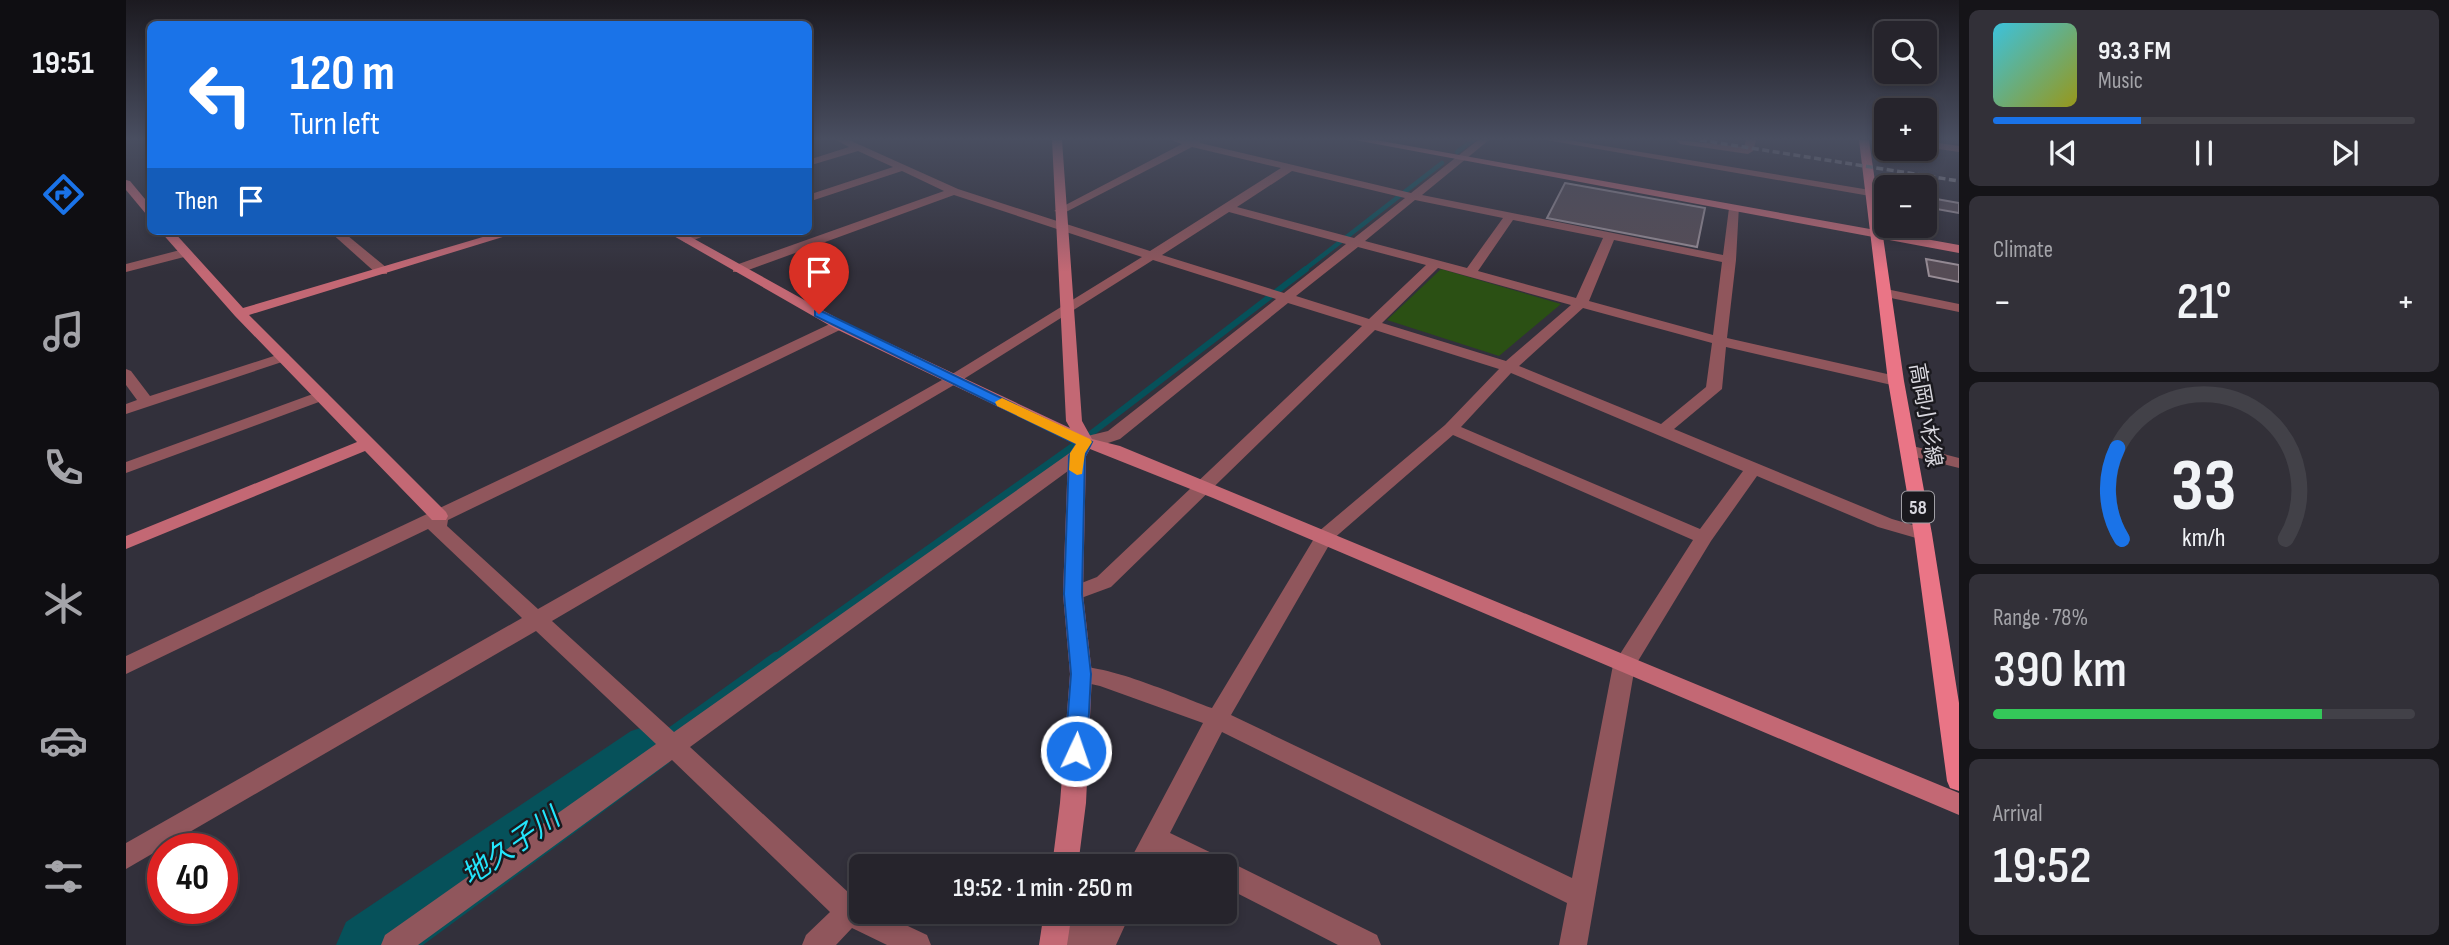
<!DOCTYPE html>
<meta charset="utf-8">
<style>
:root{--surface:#26242c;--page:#323038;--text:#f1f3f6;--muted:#a4a4a9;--line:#424148;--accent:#1a73e8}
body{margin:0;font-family:"Sofia Sans Condensed","Noto Sans JP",sans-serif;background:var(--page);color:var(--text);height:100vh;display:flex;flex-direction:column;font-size:26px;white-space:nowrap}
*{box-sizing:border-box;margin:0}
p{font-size:23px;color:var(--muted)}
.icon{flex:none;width:38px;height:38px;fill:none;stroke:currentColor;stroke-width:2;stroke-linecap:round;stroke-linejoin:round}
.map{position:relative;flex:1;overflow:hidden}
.drawer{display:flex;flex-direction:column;gap:10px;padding:10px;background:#151418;width:490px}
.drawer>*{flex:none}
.top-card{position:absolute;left:21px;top:21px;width:665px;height:214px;border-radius:10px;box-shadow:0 4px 10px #0003,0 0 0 2px var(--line);background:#1a73e8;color:#fff;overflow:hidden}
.fabs{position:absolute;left:1748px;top:21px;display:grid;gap:14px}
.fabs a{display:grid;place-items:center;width:63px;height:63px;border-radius:10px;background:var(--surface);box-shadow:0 4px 10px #0003,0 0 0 2px var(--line);font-size:35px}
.speed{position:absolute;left:21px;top:833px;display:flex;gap:14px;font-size:35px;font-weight:700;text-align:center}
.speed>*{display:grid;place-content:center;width:91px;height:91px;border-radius:50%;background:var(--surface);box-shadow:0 4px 10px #0003,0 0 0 2px var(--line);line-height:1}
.speed .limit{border:10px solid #d22;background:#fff;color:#111}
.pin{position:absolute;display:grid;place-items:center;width:60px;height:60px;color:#fff;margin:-72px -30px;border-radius:50% 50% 50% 0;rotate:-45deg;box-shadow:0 0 7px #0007}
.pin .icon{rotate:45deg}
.me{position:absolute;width:77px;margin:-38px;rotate:3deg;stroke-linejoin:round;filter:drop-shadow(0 0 5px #0008)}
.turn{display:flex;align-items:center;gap:24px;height:147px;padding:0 28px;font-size:32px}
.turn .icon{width:91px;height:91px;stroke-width:2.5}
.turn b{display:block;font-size:49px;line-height:60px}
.then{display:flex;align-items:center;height:66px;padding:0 28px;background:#0003;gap:14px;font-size:26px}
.big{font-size:52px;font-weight:600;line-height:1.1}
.drawer .widget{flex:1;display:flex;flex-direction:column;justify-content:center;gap:10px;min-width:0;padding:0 24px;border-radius:10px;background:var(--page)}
.drawer .dial{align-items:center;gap:0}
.dial svg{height:182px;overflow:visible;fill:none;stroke:var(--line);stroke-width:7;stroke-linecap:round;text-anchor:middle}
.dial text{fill:var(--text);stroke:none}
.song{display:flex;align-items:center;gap:21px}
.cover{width:84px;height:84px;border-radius:10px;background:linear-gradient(135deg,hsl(190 70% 55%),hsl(60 70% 35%))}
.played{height:7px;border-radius:4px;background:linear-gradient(90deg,var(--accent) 35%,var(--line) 35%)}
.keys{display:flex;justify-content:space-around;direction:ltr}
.heat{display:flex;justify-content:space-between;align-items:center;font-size:38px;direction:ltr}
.charge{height:10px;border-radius:5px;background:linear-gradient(90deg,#34c759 78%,var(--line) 0)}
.trip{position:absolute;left:723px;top:854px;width:388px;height:70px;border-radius:10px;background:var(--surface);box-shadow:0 4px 10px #0003,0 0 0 2px var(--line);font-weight:600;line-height:70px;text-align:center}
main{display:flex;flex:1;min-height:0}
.tabs{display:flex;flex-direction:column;width:126px;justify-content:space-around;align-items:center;background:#0f0e12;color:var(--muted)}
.tabs .icon{width:49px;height:49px}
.tabs .current{color:var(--accent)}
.tabs b{font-size:32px;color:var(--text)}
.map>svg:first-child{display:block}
.green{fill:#2b5014}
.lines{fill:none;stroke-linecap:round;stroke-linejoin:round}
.stream-far3{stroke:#06515a;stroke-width:4.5}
.stream-far2{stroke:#06515a;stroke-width:6}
.stream-far1{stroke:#06515a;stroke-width:8}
.stream{stroke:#06515a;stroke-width:10}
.river{fill:#06515a;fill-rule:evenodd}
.building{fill:#564c55;stroke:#988d96;stroke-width:2}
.street{fill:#90565c;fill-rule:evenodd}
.secondary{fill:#c36874;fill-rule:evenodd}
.primary{fill:#ea7586;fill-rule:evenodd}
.rail{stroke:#86858e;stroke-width:3.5;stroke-dasharray:7 3.5;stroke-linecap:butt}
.route{fill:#1a73e8;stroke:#114b97;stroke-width:2}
.slow{fill:#f59e0b}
.labels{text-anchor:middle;stroke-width:5;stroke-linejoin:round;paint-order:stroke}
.shield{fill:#1a191e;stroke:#a09fa5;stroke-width:2}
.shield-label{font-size:19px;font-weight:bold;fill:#d9d8df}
.street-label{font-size:21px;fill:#d9d8df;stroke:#1a191e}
.near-water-label{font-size:28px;font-style:italic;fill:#23e5fb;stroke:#1a191e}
</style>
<main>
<nav class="tabs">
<b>19:51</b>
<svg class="icon current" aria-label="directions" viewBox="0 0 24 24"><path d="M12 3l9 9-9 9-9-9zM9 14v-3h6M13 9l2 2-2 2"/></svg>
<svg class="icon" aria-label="music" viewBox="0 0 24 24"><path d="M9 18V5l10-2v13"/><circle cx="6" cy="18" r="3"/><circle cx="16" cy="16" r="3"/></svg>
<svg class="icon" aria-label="phone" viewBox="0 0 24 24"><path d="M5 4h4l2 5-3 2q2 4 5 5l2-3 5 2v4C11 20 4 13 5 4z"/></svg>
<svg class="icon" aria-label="climate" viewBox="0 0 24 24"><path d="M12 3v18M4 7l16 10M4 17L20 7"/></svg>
<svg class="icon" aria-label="car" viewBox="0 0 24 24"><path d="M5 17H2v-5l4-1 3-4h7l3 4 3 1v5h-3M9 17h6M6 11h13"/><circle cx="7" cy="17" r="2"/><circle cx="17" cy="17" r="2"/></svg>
<svg class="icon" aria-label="filters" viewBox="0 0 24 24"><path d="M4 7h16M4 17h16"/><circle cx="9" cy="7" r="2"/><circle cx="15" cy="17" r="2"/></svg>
</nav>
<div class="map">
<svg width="1833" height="945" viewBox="0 0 1833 945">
<rect width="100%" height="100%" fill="#32303b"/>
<path class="green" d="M1315,269l120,35 -62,52 -112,-36z"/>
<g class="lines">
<g class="stream-far3">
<path d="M1331,152l16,-12"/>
<path d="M1178,270l138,-107"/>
</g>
<path class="stream-far2" d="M958,439l222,-170"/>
<path class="stream-far1" d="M648,659l313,-222"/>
<path class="stream" d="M524,747l126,-90"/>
<path class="river" d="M524,725l19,6 8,16 -8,16 -246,182h-87l10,-23 285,-191z"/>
</g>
<g class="building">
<path d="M1439,183l140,25 -8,39 -150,-29z"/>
<path d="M1799,197l34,6v10l-34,-6z"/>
<path d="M1800,259l33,6v17l-30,-6z"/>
</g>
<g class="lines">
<g class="street">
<path d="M710,140h13l109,49 192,62 131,-83 -89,-21 -128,66 -10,-2 128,-67 -11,-4h29v3l211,50 67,-53h11l-67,55 301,60 6,-47 10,-2 -3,54 -9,78 169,38 8,5 -8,5 -170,-39 -4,42 -48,40 218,90 38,11 2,4 -2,4 -7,2 -45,-13 -121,-51 -46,65 -76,125 -48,279h-28l8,-42 -345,-171 -52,101 50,24 2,5 12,2 143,71 4,10h-43l-113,-58v-21h-40l-25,-12 -6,12h-27l76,-143 -103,-37 -27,-6 -3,-6 3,-6c25,-8 111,30 139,40l106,-176 127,-107 54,-56 -124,-39 -264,257 -38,14 -7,-2 -3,-5 3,-5 31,-12 265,-251 -74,-23 -168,136 -18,6 -23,1 -2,-4 2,-4 29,-7 168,-132 -123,-39 -194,122 -407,239 122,111 397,-280h12l3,4 -3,4 -393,287 171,157v8h17l49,23 4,10h-44l-35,-17 -16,17h-34l4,-10 24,-23 -158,-152 -254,185h-37l4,-10 271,-191 -120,-113 -410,238v-26l396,-225 -94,-89 -302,145v-18l708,-334h10v6l-396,192 -1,6 91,83 411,-233 193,-119 -188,-62 -211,77h-10v-6l211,-75 -42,-20 -94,31v-7l85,-28 -35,-16 -50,15v-6l41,-13zM1166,171l113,27 -51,40 -117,-31zM1289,200l88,18 -36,50 -102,-27zM1103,212l117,32 -62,49 -122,-38zM1387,220l90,18 -27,60 -98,-27zM1488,240l108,22 -9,73 -124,-34zM1232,247l68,18 -57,54 -73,-23zM1312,268l133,37 -65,56 -124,-38zM1457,308l129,35 -6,44 -45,37 -142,-58zM1385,373l232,98 -43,58 -239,-102zM1327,435l240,105 -80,125 -41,213 -341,-163 101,-175z"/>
<path d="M1420,140h22l302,50 6,3 -6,3z"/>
<path d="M1550,140l68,7 2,-7h10l-3,11 -5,3 -68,-10z"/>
<path d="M1799,141l34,5v6l-34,-5z"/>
<path d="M203,231h13l45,37v6h-10z"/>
<path d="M573,231h18l-31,12 -6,-4z"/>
<path d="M58,249l6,4 -2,3 -62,16v-8z"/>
<path d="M1760,289l73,15v8l-78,-16 -2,-3z"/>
<path d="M157,353l5,1 2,3 -2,3 -162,54v-10l11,-4 -11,-15v-16l5,2 19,25z"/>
<path d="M195,391l6,2 2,3 -2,3 -201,74v-11z"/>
<path d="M1783,445l50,13v10l-56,-14 -2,-4z"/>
<path d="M977,912h28l-15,33h-71l-4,-9 4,-10 10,-4 42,1z"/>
</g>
<g class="secondary">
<path d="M926,140h10l20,281 10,18 28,7 839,347v22l-746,-317 -123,-49 -4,7 -3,138 9,80 -6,129 -8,63h-26l8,-63 10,-129 -7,-80 5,-138 8,-12 -242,-116 -169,-97h15l164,91 226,106 -4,-7z"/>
<path d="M1229,140h21l583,105v8z"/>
<path d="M0,180l4,1 20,24v10l-4,-1 -20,-24z"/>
<path d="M34,231h13l70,77 260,-77h19l-273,84 197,197 2,4 -2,4h-14l-67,-69 -239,98v-13l231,-94 -122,-126z"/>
<path d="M918,912h28l-5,33h-28z"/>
</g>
<path class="primary" d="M1733,140h10l35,241 28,153 27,169v88l-9,-3 -3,-7 -33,-247 -26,-153z"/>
<path class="rail" d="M1574,140l259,41"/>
</g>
<linearGradient id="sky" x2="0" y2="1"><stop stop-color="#1c1a20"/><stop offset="0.51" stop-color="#494e60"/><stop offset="1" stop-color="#494e60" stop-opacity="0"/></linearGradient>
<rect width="1833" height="272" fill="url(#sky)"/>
<path class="route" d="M693,310l273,132 -7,14 -3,138 9,80 -4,77 -3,7 -8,2 -7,-2 -4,-7 6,-77 -7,-80 5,-138 7,-12 -261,-128v-5z"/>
<path class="slow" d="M876,398l88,41 2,3 -7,11 -3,21 -5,1 -8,-5 1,-17 6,-9 -79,-38 -2,-4z"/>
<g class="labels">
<rect class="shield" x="1776" y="491.5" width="32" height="31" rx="5"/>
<g class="shield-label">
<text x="1792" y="514">58</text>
</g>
<g class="street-label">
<text transform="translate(1800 415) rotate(80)" y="7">高岡小杉線</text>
</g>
<g class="near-water-label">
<text transform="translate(384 846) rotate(-35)" y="10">地久子川</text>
</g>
</g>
</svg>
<div class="fabs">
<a><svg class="icon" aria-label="search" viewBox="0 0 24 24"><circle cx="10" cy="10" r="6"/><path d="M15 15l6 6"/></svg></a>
<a>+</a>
<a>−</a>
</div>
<div class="speed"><div class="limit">40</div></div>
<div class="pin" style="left:693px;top:314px;background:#d93025"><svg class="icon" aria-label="arrive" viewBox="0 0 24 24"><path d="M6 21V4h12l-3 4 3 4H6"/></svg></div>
<svg class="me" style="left:950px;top:751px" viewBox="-20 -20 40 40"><circle r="17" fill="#1a73e8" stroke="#fff" stroke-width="3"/><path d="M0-11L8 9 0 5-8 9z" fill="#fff"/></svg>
<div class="trip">19:52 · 1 min · 250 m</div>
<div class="top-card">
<div class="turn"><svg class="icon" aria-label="left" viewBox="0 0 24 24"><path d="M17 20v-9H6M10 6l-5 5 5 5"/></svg><div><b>120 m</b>Turn left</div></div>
<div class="then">Then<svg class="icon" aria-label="arrive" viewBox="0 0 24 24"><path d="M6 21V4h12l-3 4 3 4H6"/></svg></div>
</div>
</div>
<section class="drawer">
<div class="widget">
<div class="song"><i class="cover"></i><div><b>93.3 FM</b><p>Music</p></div></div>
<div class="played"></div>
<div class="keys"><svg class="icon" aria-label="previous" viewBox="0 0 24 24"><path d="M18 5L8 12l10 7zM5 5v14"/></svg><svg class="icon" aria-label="pause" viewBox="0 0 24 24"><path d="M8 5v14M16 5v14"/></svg><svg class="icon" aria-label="next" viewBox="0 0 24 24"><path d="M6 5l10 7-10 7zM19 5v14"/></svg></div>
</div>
<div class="widget"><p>Climate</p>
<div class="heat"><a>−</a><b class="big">21°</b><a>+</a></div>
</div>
<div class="widget dial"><svg viewBox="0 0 100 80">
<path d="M14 69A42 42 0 1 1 86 69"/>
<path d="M14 69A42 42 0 0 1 12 29" stroke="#1a73e8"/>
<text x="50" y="56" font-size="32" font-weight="700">33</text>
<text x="50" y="72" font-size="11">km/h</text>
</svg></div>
<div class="widget"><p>Range · 78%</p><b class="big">390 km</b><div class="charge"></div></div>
<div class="widget"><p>Arrival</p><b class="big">19:52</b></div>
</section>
</main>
